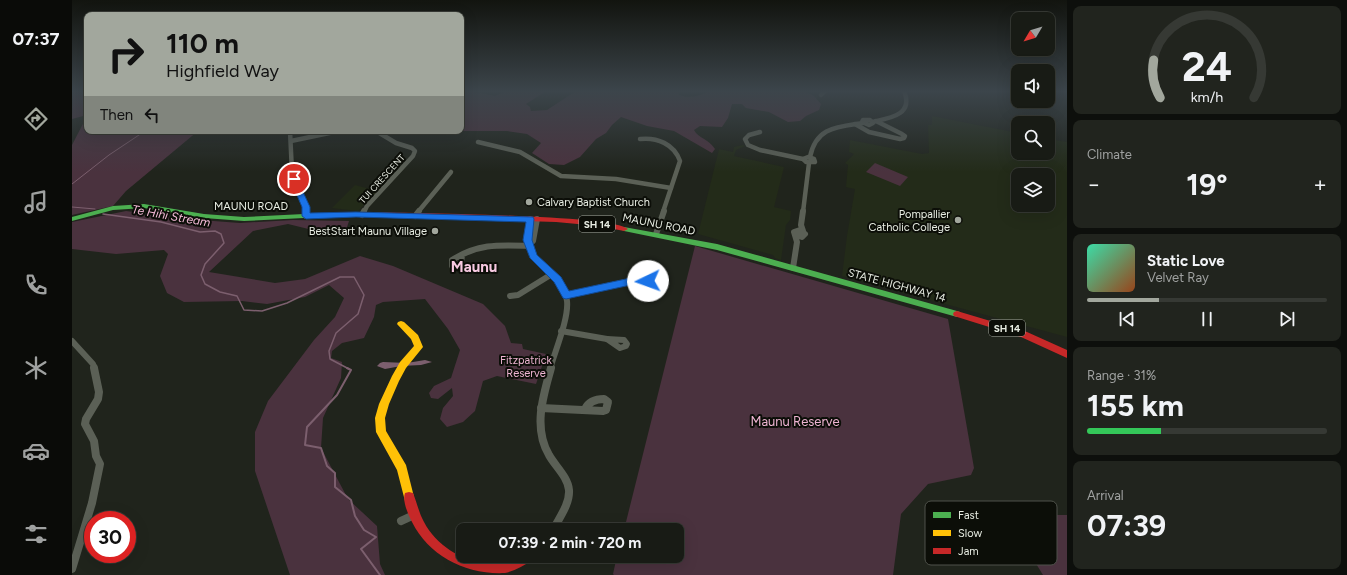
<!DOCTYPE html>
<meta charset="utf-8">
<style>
:root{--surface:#181b15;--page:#21241e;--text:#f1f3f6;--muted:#9fa1a0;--line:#363934;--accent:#a2a79d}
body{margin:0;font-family:Figtree,sans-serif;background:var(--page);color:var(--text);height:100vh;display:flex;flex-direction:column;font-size:15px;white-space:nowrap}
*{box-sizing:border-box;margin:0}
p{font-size:13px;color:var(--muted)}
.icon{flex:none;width:22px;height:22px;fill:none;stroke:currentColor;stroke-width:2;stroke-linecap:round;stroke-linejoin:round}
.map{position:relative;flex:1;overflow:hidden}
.details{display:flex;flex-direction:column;gap:6px;padding:6px;background:#0d0f0c;width:280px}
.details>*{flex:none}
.guide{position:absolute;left:12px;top:12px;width:380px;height:122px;border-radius:8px;box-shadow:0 4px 16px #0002,0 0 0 1px var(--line);background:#a2a79d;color:#111;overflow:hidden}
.needle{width:26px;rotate:232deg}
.controls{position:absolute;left:939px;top:12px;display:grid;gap:8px}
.controls a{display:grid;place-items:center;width:44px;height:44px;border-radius:8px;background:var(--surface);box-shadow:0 4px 16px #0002,0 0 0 1px var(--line);font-size:20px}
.speed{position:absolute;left:12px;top:511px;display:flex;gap:8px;font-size:20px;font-weight:700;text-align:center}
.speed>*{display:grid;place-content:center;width:52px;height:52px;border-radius:50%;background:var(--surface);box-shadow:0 4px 16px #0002,0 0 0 1px var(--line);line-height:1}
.speed .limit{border:6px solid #d22;background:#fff;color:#111}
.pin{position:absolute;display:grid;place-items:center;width:34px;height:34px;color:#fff;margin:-17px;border:2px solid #fff;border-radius:50%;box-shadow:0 1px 4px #0007}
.me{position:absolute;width:44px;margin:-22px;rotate:267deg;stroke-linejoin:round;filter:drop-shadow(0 0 3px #0008)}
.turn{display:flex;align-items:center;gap:14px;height:84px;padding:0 16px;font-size:18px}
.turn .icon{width:52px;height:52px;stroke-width:2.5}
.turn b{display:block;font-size:28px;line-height:34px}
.then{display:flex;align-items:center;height:38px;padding:0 16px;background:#0003;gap:8px;font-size:15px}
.big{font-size:30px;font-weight:700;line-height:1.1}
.details .widget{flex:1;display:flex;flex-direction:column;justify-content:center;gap:6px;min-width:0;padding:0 14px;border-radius:8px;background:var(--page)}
.details .dial{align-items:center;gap:0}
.dial svg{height:104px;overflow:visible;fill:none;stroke:var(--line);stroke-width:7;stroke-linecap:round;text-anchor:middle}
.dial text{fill:var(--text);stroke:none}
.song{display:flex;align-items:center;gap:12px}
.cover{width:48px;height:48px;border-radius:6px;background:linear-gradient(135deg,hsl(160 70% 55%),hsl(20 70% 35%))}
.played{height:4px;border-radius:2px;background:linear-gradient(90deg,var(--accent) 30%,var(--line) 30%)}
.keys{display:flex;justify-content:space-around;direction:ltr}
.heat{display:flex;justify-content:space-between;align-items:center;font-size:22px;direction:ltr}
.charge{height:6px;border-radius:3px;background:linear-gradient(90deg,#34c759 31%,var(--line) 0)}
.trip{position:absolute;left:384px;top:523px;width:228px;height:40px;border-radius:8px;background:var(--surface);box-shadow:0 4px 16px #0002,0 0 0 1px var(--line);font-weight:700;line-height:40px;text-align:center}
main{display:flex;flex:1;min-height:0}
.menu{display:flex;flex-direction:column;width:72px;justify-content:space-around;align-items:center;background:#0a0b08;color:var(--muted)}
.menu .icon{width:28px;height:28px}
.menu .selected{color:var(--accent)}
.menu b{font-size:18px;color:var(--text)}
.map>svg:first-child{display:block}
.built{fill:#232b19;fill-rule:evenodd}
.green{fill:#4a323e}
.water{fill:#7c5f6e}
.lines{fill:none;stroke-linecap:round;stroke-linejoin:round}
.stream-far2{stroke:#7c5f6e;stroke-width:1}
.stream-far1{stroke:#7c5f6e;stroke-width:1.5}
.stream{stroke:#7c5f6e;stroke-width:2}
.street-far2{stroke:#5b6056;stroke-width:4.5}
.street-far1{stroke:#5b6056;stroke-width:6}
.street{stroke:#5b6056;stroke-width:8}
.fast{fill:#4caf50;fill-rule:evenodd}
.slow{fill:#ffc107;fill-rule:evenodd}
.jam{fill:#c62828;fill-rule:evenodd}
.route{fill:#1a73e8;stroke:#114b97}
.poi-dot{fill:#a2a79d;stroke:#0c0e08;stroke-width:1.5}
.labels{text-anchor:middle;stroke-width:4;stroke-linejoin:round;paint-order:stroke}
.far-street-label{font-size:9px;fill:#e8ede3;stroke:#0c0e08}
.shield{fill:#0c0e08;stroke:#a6aaa1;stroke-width:1}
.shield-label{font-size:10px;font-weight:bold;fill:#e8ede3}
.poi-label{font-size:11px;fill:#e8ede3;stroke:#0c0e08;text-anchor:end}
.street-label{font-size:11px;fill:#e8ede3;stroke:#0c0e08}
.park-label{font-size:11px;fill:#eeb4d2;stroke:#0c0e08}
.water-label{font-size:12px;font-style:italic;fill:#f7bcda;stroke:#0c0e08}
.near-park-label{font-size:13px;fill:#eeb4d2;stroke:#0c0e08}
.district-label{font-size:15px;font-weight:bold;fill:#f7c9e1;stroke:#0c0e08}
.key{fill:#0c0e08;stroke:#4e514a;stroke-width:1}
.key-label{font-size:11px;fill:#e8ede3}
</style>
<main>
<nav class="menu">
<b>07:37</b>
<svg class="icon selected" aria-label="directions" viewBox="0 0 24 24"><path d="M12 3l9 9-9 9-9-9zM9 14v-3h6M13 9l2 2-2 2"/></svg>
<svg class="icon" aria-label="music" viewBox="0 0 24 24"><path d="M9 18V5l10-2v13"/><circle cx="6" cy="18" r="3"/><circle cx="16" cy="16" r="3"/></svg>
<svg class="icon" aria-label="phone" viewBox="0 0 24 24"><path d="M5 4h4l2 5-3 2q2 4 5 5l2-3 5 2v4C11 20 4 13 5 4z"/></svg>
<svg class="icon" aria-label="climate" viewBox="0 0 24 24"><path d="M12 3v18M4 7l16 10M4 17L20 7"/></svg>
<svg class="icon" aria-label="car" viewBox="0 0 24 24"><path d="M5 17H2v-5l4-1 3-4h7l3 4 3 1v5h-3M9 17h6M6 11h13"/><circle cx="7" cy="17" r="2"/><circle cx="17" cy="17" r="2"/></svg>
<svg class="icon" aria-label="filters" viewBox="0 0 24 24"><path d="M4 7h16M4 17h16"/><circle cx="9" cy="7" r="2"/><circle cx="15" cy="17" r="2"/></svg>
</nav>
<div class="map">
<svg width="995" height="575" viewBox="0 0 995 575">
<rect width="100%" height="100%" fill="#20241c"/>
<g class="built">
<path d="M860,116l86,17v20h30v-14l19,3v195l-225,-61 5,-40 8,-47 -9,-2 2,-22 -3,-2 9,-9 -5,-2 1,-12 72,14 7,-1 -1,-28h4zM946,175h30v30h-30z"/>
<path d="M671,145l2,1 -9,4 -2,6 50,11 -10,40 17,4 -1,9 -4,5 -5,35 -6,-2 -2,-3 -75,-21 21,-85 14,3 1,-5z"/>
<path d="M283,185l23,6 -20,20 -26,-3z"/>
</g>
<g class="green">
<path d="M1,91h14v24l-15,4z"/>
<path d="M389,91h10l24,5 11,-5h40l-20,13 4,3 1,4 16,-1 29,-19h102l1,4c11,4 20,1 31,-4h94l10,5 7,8 -2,6 -13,6 -6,5 -12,1 -19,-10 -23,-4 -4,-4h-10l-4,14 -6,9 -22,-1 -6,4c4,8 15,9 21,19l-3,4 -38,-22 -27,-5 -26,-9 -9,8 -6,8 -10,6 -16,18 -16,8 -15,-1 -17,-11 9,-10 -14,-9 -20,-3h-46z"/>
<path d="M15,116v15h111l-72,60 -13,15 -41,9v-70z"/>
<path d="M803,163l33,14 -8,9 -34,-14z"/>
<path d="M54,211l61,8 53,4 53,-3 56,1 -3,9 -9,6 -49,-12 -35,7 -44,41 66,11 30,-4 55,-23 33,10 90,38 22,22 6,17 11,1 1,5 23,5 -10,30 -39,-8 -14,5 -8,30 -12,11 -16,5 -7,-8 3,-11 10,-12 -1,-8 -14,11 -7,-1 -2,-5 5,-7 17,-8 9,-28 -12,-21 -23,-30 -42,3 -7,3 -2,12 -10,21 -22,5 -10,8 -1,7 11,4 -1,16 -18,40 -2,30 27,51 29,27 3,38 5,11h-95l-35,-104v-39l13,-31 46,-61 21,-23 9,-19 -15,-13 -24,12 -38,7 -25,-3 -58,1 -17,-9 -7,-17 8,-22 -4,-4 -48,4 -44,-5v-27z"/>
<path d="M623,246l253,73 26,149 -3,7 -43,9 -27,30 -8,61h-279l-1,-1 4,-18h60v-26h-53z"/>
<path d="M974,515h21v60h-24l-8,-13v-28z"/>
</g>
<path class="water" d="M353,360l7,2 -11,3 -20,1 -16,3 -8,-3 3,-3 3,-1 24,1z"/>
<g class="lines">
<g class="stream-far2">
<path d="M0,184l37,-29 36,-24"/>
<path d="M0,207l23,2"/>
</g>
<path class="stream-far1" d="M31,214l58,8 39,10 15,-1 6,3 3,9 -19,21 -4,11 4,9 15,8 17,4 7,14 18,1 25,-8 53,-26h14l10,18 -6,19 -22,19 -7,18 1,8 19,10"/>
<path class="stream" d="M275,368l4,2 -14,25 -30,32 -2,18 16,3 6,18 8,7v14l16,13 4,16 9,14 12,7 -15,12 19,26"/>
<g class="street-far2">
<path d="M749,95l4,-4"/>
<path d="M791,120h7l3,3 -4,2 -7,-3z"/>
<path d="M800,122c18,-4 42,-7 32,-31"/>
<path d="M783,124l14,8 31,7 4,-1 1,-2 -3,-2 -26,-13"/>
<path d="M218,131l2,41 14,35v5"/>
<path d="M688,132l-11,3 -4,4 3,6 12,5 43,9"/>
<path d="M568,139c17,-2 34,5 40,22l-17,51"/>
<path d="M219,141l48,-10"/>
<path d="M406,142l42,10 41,24 55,3 55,9"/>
<path d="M736,157l6,2 1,3h-9l-3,-3z"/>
<path d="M738,157c6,-30 27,-30 53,-34"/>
<path d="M292,212l3,-6 46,-50 2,-5 -3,-3 -16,-5 -20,-12"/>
<path d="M346,212l33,-40"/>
<path d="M731,212l6,-49"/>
</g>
<g class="street-far1">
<path d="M234,211v5"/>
<path d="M731,211l-2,14 2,6"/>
<path d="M290,215l2,-4"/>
<path d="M343,216l4,-5"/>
<path d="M458,219c-1,6 -4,15 -3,21 6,28 37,34 40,61 2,17 -12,50 -17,68"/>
<path d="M584,234l8,-23"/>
<path d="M458,244l3,-3 4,-22"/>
<path d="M390,255l-1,9 -9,2v-6c27,-17 48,-15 78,-14"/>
<path d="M721,268l4,-26 -3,-10 6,-2 5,4 -3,3 -6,-2"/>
<path d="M573,272l8,2 -3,7 -10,-2z"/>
<path d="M494,295l74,-16"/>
<path d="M438,296l8,-1 34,-21"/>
<path d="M489,331l46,8"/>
<path d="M535,339l17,1 3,4 -1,2 -6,2z"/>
<path d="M0,341l21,23 2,5"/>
</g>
<g class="street">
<path d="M479,368c-8,28 -18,60 -2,87 6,11 19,22 20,35 1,14 -10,28 -16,40"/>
<path d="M469,408l62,3 3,-1 2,-8 -4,-3c-8,0 -15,2 -19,10"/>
<path d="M329,521l13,-6"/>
<path d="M0,569l20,-66 8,-39 -4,-8 -2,-15 -9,-17 1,-5 12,-20 1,-7 -5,-24"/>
</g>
<g class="fast">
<path d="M72,204l60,10 40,3 80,-4 3,2 -3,2 -80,4 -40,-3 -60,-10 -31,2 -41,11v-4l41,-11z"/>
<path d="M549,227h3l93,17 240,67 3,1 1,2 -1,2 -3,1 -240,-67 -93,-19 -4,-2z"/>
</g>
<path class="slow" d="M329,321l3,1 14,13 5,12 -17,21 -7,13 -10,23 -4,14 1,13 20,34 8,32 -1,4 -4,1 -4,-1 -8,-31 -21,-38 -1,-14 4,-14 13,-28 8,-14 14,-16 -3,-7 -14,-15 1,-2z"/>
<g class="jam">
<path d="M284,212c37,1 256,2 272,17l-4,2 -25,-5 -43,-4 -200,-6 -32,1 -3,-2 3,-2z"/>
<path d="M885,311l70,21 40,18v8l-46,-21 -67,-21 -1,-2 1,-2z"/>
<path d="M337,492l4,1c4,10 6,20 11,29 12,23 39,41 65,40 6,0 13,0 19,-2 3,-1 5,-3 8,-4 6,-1 13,0 19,0l-2,4c-9,5 -18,11 -28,13 -39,2 -76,-17 -93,-51 -4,-8 -10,-21 -7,-29z"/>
</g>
</g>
<linearGradient id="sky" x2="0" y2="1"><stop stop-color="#12140f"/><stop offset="0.53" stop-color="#3c454b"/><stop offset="1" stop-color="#3c454b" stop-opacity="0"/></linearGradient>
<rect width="995" height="172" fill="url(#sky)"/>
<path class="route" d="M222,176l3,3 13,28v6l46,-1 177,5 1,2 -2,21 5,15 24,22 8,14 71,-15 11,3 1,2 -4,3 -8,-1 -74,16 -3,-1 -9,-16 -24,-24 -7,-18 3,-18 -170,-5 -50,2 -4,-3v-9l-12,-28z"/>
<g class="poi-dot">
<circle cx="457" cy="202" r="4"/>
<circle cx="886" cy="220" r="4"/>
<circle cx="363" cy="231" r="4"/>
</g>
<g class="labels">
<g class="far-street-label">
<text transform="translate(310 179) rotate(-48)" y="3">TUI CRESCENT</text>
</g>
<g class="shield">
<rect x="507" y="216" width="36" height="16" rx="3"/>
<rect x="917" y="320" width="36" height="16" rx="3"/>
</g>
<g class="shield-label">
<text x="525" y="228">SH 14</text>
<text x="935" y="332">SH 14</text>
</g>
<g class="poi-label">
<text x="465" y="206" text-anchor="start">Calvary Baptist Church</text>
<text x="878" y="218">Pompallier<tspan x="878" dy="13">Catholic College</tspan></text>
<text x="355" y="235">BestStart Maunu Village</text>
</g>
<g class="street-label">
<text x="179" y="210">MAUNU ROAD</text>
<text transform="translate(587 224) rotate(11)" y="4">MAUNU ROAD</text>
<text transform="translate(825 285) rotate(15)" y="4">STATE HIGHWAY 14</text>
</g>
<g class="park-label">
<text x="454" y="364">Fitzpatrick<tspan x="454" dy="13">Reserve</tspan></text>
</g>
<g class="water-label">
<text transform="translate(99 216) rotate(10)" y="4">Te Hihi Stream</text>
</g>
<g class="near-park-label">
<text x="723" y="426">Maunu Reserve</text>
</g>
<g class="district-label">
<text x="402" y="272">Maunu</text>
</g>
</g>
<rect x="853" y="501" width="132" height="64" rx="6" class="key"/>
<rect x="861" y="512" width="18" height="6" fill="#4caf50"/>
<rect x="861" y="530" width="18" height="6" fill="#ffc107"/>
<rect x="861" y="548" width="18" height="6" fill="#c62828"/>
<g class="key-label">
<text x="886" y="519">Fast</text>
<text x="886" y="537">Slow</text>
<text x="886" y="555">Jam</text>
</g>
</svg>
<div class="controls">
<a><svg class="needle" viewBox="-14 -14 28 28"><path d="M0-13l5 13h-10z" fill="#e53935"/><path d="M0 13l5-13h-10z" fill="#9fa1a0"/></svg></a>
<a><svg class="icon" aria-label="sound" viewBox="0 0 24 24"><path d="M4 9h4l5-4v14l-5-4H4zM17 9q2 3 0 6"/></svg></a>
<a><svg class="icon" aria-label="search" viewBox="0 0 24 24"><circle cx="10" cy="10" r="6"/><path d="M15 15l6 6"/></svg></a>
<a><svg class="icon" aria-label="layers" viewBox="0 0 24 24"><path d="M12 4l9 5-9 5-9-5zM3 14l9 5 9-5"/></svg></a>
</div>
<div class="speed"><div class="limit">30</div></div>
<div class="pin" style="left:222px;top:179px;background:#d93025"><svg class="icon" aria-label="arrive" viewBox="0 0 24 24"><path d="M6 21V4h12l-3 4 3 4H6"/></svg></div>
<svg class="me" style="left:576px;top:281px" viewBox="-20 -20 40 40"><circle r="19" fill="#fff"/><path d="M0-13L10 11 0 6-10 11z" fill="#1a73e8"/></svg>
<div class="trip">07:39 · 2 min · 720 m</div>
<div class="guide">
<div class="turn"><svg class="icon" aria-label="right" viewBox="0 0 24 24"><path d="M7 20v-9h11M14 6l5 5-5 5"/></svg><div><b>110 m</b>Highfield Way</div></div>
<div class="then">Then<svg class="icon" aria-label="left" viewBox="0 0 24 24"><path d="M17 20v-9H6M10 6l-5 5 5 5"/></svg></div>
</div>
</div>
<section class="details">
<div class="widget dial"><svg viewBox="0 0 100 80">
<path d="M14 69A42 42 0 1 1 86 69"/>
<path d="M14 69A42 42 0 0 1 9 40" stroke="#a2a79d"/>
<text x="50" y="56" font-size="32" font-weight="700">24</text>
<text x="50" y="72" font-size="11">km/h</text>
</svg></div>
<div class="widget"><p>Climate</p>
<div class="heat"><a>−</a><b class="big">19°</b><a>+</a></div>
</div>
<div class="widget">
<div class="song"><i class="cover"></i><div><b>Static Love</b><p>Velvet Ray</p></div></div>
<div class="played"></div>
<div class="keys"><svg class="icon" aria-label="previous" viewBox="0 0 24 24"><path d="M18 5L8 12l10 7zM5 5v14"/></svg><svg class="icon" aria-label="pause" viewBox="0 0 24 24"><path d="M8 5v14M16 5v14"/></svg><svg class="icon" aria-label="next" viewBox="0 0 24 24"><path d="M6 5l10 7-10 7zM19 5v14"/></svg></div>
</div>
<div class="widget"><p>Range · 31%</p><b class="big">155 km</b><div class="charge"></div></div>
<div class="widget"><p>Arrival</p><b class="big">07:39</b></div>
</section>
</main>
